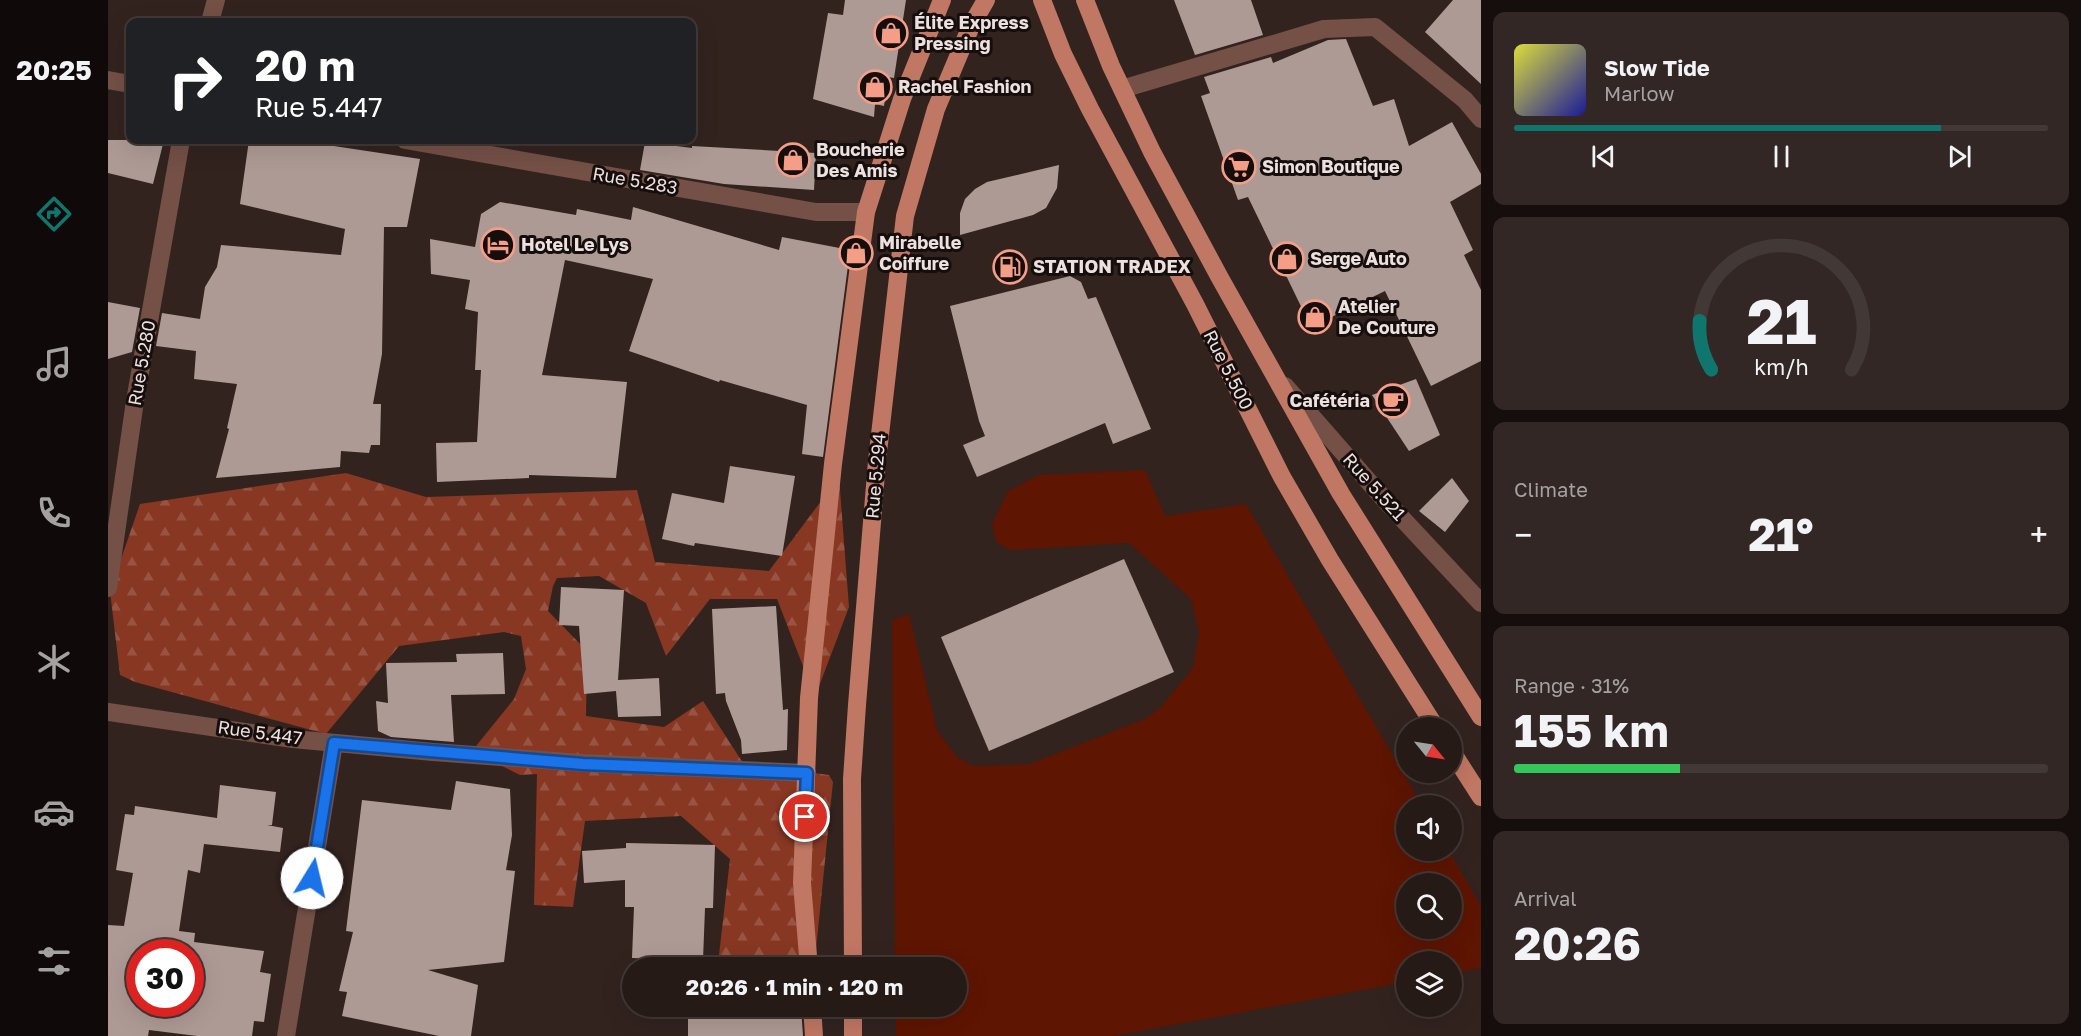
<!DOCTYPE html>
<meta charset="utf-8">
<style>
:root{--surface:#261a17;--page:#322724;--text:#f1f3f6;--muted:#a4a1a1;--line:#423836;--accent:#0f766e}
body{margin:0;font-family:"Golos Text",sans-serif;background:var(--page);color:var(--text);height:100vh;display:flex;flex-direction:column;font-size:22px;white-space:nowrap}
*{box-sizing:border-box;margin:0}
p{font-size:20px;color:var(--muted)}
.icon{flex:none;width:33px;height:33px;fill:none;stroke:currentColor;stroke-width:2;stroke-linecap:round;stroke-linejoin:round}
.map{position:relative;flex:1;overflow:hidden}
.side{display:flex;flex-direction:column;gap:12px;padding:12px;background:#150e0d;width:600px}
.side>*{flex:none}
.banner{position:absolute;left:18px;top:18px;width:570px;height:126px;border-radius:12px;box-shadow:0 6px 24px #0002,0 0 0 2px var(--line);background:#202124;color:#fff;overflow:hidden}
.needle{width:39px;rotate:120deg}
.tools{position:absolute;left:1288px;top:717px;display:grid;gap:12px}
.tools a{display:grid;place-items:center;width:66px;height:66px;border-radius:50%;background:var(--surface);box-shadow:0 6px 24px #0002,0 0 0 2px var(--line);font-size:30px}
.speed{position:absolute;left:18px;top:939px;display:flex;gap:12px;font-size:30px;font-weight:700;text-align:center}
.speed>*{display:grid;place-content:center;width:78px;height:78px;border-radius:50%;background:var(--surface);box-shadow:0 6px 24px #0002,0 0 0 2px var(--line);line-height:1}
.speed .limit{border:9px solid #d22;background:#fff;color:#111}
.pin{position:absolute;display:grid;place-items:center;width:51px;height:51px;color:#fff;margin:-26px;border:3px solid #fff;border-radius:50%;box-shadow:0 2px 6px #0007}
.me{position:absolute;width:66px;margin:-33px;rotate:9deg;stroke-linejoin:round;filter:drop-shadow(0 0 4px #0008)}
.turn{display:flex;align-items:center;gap:21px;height:126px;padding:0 30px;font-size:27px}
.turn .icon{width:78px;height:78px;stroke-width:2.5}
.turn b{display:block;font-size:42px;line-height:51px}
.big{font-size:45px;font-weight:700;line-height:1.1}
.side .widget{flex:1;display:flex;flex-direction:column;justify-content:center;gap:9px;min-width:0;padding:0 21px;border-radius:12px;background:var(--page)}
.side .dial{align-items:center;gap:0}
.dial svg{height:156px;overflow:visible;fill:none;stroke:var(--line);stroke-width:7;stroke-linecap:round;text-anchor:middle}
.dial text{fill:var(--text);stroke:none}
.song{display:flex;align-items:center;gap:18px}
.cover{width:72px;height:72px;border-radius:9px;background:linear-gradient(135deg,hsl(60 70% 55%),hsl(240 70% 35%))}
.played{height:6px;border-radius:3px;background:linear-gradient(90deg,var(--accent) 80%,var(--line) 80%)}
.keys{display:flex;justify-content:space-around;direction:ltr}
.heat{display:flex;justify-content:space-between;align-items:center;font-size:33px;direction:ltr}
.charge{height:9px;border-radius:4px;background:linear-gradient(90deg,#34c759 31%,var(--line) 0)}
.trip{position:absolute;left:514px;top:957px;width:345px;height:60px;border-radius:30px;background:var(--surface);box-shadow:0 6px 24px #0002,0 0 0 2px var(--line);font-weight:700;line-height:60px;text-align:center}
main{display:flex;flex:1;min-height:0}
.menu{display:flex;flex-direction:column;width:108px;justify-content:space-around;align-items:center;background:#0f0a09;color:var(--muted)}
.menu .icon{width:42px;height:42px}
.menu .active{color:var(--accent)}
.menu b{font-size:27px;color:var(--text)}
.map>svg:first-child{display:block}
.grass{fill:#5e1501;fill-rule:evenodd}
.forest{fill:url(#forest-firs)}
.building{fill:#ae9a95;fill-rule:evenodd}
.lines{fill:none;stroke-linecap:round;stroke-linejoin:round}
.minor{stroke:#745046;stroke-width:18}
.major{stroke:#c07763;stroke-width:18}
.route-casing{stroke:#114b97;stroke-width:15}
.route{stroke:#1a73e8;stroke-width:10}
.labels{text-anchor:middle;stroke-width:6;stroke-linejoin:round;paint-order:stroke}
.poi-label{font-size:18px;font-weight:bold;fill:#ece1df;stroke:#150e0c;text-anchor:start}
.street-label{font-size:18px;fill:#ece1df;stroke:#150e0c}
</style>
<main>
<nav class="menu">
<b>20:25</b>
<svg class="icon active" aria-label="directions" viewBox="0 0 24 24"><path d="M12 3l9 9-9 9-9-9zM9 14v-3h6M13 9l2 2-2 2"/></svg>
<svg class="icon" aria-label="music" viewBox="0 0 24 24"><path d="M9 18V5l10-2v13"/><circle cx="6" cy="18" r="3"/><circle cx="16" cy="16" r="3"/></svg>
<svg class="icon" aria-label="phone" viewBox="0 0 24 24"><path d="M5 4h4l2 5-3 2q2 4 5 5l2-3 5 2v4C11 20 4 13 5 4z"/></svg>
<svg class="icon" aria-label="climate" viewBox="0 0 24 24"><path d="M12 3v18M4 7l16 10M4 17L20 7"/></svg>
<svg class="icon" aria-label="car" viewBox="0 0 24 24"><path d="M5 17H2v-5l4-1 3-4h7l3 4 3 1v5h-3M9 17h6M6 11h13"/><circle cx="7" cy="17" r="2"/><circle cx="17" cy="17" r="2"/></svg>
<svg class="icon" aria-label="filters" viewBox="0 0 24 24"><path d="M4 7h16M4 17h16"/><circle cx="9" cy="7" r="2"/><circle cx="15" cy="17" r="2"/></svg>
</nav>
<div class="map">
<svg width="1373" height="1036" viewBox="0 0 1373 1036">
<defs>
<pattern id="forest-firs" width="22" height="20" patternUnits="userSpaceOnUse" patternTransform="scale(1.5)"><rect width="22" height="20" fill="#873722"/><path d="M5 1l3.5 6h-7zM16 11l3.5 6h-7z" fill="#985442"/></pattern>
</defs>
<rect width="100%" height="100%" fill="#32231f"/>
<path class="grass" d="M1037,470l20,46 81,-12 176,301 -15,1v44l42,1 32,55v62l-29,6v-12h-45v20l-294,54h-217v-29l61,-1v-38l-62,-1 -3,-347 17,-6 28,116 20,27 16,9 56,-2 116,-45 14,-10 34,-41 6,-35 -8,-34 -62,-56 -119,7 -14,-8 -4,-18 16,-33 31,-16zM1299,884h45v44h-45z"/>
<path class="forest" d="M238,473l80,24 211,-7 18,72 114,9 70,-94 10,130 -34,90 -38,-98h-67l-44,57 -20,-53 -47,-27 -42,2 -4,8 -5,25 39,40 -1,65 78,11 39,-26 40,62 86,12 4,7 -18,177c-24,4 -75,16 -97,5l12,-105 -49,-43 -96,5 -12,86 -39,-2 3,-131 -17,1 -48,-24 42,-52 12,-30 -5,-33 -17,-4 -105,14 -73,88 -191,-52 -15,-7 -10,-84 30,-87z"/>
<g class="building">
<path d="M737,0h61l-12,78 -6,-1 -4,29 -9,-2 -1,13 -61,-18 15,-86 15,2z"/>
<path d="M1066,0h77l12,35 -68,20z"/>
<path d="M1345,0h28v84l-56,-52z"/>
<path d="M1238,39l27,67 21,-7 15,47 43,-24 29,52v10l-31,18 23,48 -9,5 17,35v71l-50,25 -46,-95 -74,36 -63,-130 -10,3 -37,-104 9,-3 -6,-16 67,-20 2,6 55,-23z"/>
<path d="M0,140h56l-11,44 -45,-11z"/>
<path d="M141,140h45l126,19 -13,68h-23l-2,127 -9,50h8l-1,41h-9l-2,8 -28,-2 -1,16 -124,11 13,-49 -2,-1 10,-44 -43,-5 2,-28 -40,-5 6,-33 38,6 5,-32 12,-20 4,-22 120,10 4,-26 -105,-25z"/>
<path d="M537,142l47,6v-2l124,7 -2,37 -90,-6 -84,-14z"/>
<path d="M951,165l-2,23 -11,20 -13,7 -73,20v-22l5,-14 10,-10 12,-7z"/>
<path d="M392,202l76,13 1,-6 54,11 2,-13 146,43 3,-13 68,13 -27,207 -21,-3 5,-49 -87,-25 -1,2 -90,-31 24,-72 -88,-19 -23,115 85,7 -11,96 -87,-3v3l-92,4 -1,-39 41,-1 4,-72h-6l3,-58 -13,-3 5,-29 -39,-6 -1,-35 45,8 6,-33z"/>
<path d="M962,276l11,6 7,17 8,-2 55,132 -38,15 -8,-21 -128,54 -14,-32 22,-9 -6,-15 -29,-115z"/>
<path d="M0,302l32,6 -8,44 -24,7z"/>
<path d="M1308,379l24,56 -31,16 -37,-56z"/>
<path d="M622,466l65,10 -13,80 -87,-13 -1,3 -32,-7 10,-46 52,10z"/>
<path d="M1344,478l17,23 -24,31 -26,-21z"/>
<path d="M1016,559l50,113 -185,79 -48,-114z"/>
<path d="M453,587l63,3 -6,90 41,-2 2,38 -43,1 -2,-26 -32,3 -5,-68 -20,-1z"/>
<path d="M668,606l7,104 5,-1 -1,41 -45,4 -1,-14 -15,-39 -1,-8 -9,1 -4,-85z"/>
<path d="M395,653l2,41 -54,1 3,47 -63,-5 -13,-6 -2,-30 12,2 -2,-40 71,-1 -1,-8z"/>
<path d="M348,781l54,8 2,46 -6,35 9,1 -11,91 -76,8 50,15 -7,51h-32l-97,-20 5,-24 -8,-1 14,-59 -7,-1 16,-131 89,10z"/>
<path d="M112,785l56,7 -4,33h-5l16,3 -3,24 -76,-8 -4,29 -12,-3 -9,61 16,2 -1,9 70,9 -4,21 11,2 -7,48 -10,-1 -2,15h-55l-48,-6 -1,6h-40v-111l16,1 9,-53 -17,-3 9,-56 9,1 1,-9 82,12zM32,952h50v52h-50z"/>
<path d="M518,843l89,2 -2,63h-8l-2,52 -71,-2 2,-51h-9v-27l-41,3 -2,-32 44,-3z"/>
<path d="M580,1006h113l2,30h-115z"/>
</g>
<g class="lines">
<g class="minor">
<path d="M102,22l6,-22"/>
<path d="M0,80l22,4"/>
<path d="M1014,89l202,-60 51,-2 90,73 16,19"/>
<path d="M297,140l411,72h50"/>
<path d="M1177,386l99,113 97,104"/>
<path d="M0,588l27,-187 46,-261"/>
<path d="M0,712l185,27 140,13 150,11 224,10"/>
<path d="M178,1036l48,-293"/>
</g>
<g class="major">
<path d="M934,0l21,54 27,55 105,195 87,173 48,83 106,168"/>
<path d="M977,0l26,66 41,86 68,126 121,216 140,223"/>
<path d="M1344,752l29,45"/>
<path d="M701,968l-7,-85 7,-185 24,-234 33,-252 36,-113 40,-99"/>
<path d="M745,968l-1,-189 5,-74 20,-244 28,-245 31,-107 35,-83 15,-26"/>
<path d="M704,1006l2,30"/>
<path d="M745,1006v30"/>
</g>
</g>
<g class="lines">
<defs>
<path id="route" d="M204,878l22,-135 249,21 224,9 -2,44"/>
</defs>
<use href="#route" class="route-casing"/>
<use href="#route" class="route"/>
</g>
<defs>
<symbol id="shop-ring" viewBox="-11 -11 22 22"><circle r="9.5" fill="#150e0c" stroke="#f49e87" stroke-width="1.5"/><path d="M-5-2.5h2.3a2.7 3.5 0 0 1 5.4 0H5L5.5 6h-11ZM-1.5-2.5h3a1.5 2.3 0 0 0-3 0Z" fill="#f49e87"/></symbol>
<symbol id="supermarket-ring" viewBox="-11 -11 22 22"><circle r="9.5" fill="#150e0c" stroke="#f49e87" stroke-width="1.5"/><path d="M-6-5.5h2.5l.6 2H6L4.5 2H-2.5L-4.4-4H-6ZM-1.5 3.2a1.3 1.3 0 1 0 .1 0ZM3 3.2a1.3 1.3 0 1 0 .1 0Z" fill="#f49e87"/></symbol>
<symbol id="hotel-ring" viewBox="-11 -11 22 22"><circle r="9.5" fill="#150e0c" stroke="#f49e87" stroke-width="1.5"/><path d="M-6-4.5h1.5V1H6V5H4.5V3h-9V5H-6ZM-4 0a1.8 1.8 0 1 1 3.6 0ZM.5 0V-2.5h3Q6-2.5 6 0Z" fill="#f49e87"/></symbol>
<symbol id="fuel-ring" viewBox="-11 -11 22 22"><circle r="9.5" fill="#150e0c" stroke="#f49e87" stroke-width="1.5"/><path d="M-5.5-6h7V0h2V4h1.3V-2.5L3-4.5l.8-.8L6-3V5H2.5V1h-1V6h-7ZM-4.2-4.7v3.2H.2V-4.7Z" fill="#f49e87"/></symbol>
<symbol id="cafe-ring" viewBox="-11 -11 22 22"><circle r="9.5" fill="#150e0c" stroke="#f49e87" stroke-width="1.5"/><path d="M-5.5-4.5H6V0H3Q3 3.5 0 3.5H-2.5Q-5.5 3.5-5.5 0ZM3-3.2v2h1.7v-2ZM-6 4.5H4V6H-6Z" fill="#f49e87"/></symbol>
</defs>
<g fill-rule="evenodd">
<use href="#shop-ring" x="764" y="14" width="38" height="38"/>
<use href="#shop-ring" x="748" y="68" width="38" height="38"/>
<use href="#shop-ring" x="666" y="141" width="38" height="38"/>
<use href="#supermarket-ring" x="1112" y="148" width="38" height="38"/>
<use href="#hotel-ring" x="371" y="226" width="38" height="38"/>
<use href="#shop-ring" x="729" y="234" width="38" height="38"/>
<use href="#shop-ring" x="1160" y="240" width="38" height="38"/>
<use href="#fuel-ring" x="883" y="248" width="38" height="38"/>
<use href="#shop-ring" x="1188" y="298" width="38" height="38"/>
<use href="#cafe-ring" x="1266" y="382" width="38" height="38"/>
</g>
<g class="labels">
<g class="poi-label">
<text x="806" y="29">Élite Express<tspan x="806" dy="21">Pressing</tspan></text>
<text x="790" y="93">Rachel Fashion</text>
<text x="708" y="156">Boucherie<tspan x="708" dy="21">Des Amis</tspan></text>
<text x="1154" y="173">Simon Boutique</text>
<text x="771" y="249">Mirabelle<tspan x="771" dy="21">Coiffure</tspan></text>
<text x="413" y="251">Hotel Le Lys</text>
<text x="1202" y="265">Serge Auto</text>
<text x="925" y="273">STATION TRADEX</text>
<text x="1230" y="313">Atelier<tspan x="1230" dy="21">De Couture</tspan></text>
<text x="1262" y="407" text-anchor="end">Cafétéria</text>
</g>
<g class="street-label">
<text transform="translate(527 181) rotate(10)" y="6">Rue 5.283</text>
<text transform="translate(34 363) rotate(-80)" y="6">Rue 5.280</text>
<text transform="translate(1120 370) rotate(63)" y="6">Rue 5.500</text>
<text transform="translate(768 476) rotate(-85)" y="6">Rue 5.294</text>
<text transform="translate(1266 487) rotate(48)" y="6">Rue 5.521</text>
<text transform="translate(152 733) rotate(8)" y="6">Rue 5.447</text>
</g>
</g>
</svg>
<div class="tools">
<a><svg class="needle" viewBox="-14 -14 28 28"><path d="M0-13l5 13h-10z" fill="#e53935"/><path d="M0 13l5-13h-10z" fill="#a4a1a1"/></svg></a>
<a><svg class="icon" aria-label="sound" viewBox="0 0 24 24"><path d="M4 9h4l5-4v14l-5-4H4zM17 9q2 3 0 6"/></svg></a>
<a><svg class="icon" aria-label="search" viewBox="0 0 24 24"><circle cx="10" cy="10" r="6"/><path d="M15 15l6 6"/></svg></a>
<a><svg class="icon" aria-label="layers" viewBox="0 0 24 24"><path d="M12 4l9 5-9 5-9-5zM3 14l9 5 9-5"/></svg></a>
</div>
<div class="speed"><div class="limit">30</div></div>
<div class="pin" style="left:697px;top:817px;background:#d93025"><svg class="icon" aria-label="arrive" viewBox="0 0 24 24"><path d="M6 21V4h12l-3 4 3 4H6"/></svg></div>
<svg class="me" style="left:204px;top:878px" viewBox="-20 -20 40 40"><circle r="19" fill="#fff"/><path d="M0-13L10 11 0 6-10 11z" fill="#1a73e8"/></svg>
<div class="trip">20:26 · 1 min · 120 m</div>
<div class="banner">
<div class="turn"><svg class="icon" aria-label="right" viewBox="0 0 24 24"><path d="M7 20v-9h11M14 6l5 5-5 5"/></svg><div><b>20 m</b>Rue 5.447</div></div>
</div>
</div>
<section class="side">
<div class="widget">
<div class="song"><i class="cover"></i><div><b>Slow Tide</b><p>Marlow</p></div></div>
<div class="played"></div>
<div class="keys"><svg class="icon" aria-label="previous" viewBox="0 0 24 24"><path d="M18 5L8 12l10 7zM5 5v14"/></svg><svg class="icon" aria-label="pause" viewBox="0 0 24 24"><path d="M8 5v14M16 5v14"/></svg><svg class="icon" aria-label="next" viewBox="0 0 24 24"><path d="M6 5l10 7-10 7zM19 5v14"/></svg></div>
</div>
<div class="widget dial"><svg viewBox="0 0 100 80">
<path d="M14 69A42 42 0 1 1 86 69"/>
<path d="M14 69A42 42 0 0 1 8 44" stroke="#0f766e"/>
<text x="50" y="56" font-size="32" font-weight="700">21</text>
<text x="50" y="72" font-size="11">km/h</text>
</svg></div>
<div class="widget"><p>Climate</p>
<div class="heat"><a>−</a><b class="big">21°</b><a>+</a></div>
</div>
<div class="widget"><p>Range · 31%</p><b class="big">155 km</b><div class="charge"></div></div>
<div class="widget"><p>Arrival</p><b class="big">20:26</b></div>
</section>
</main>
